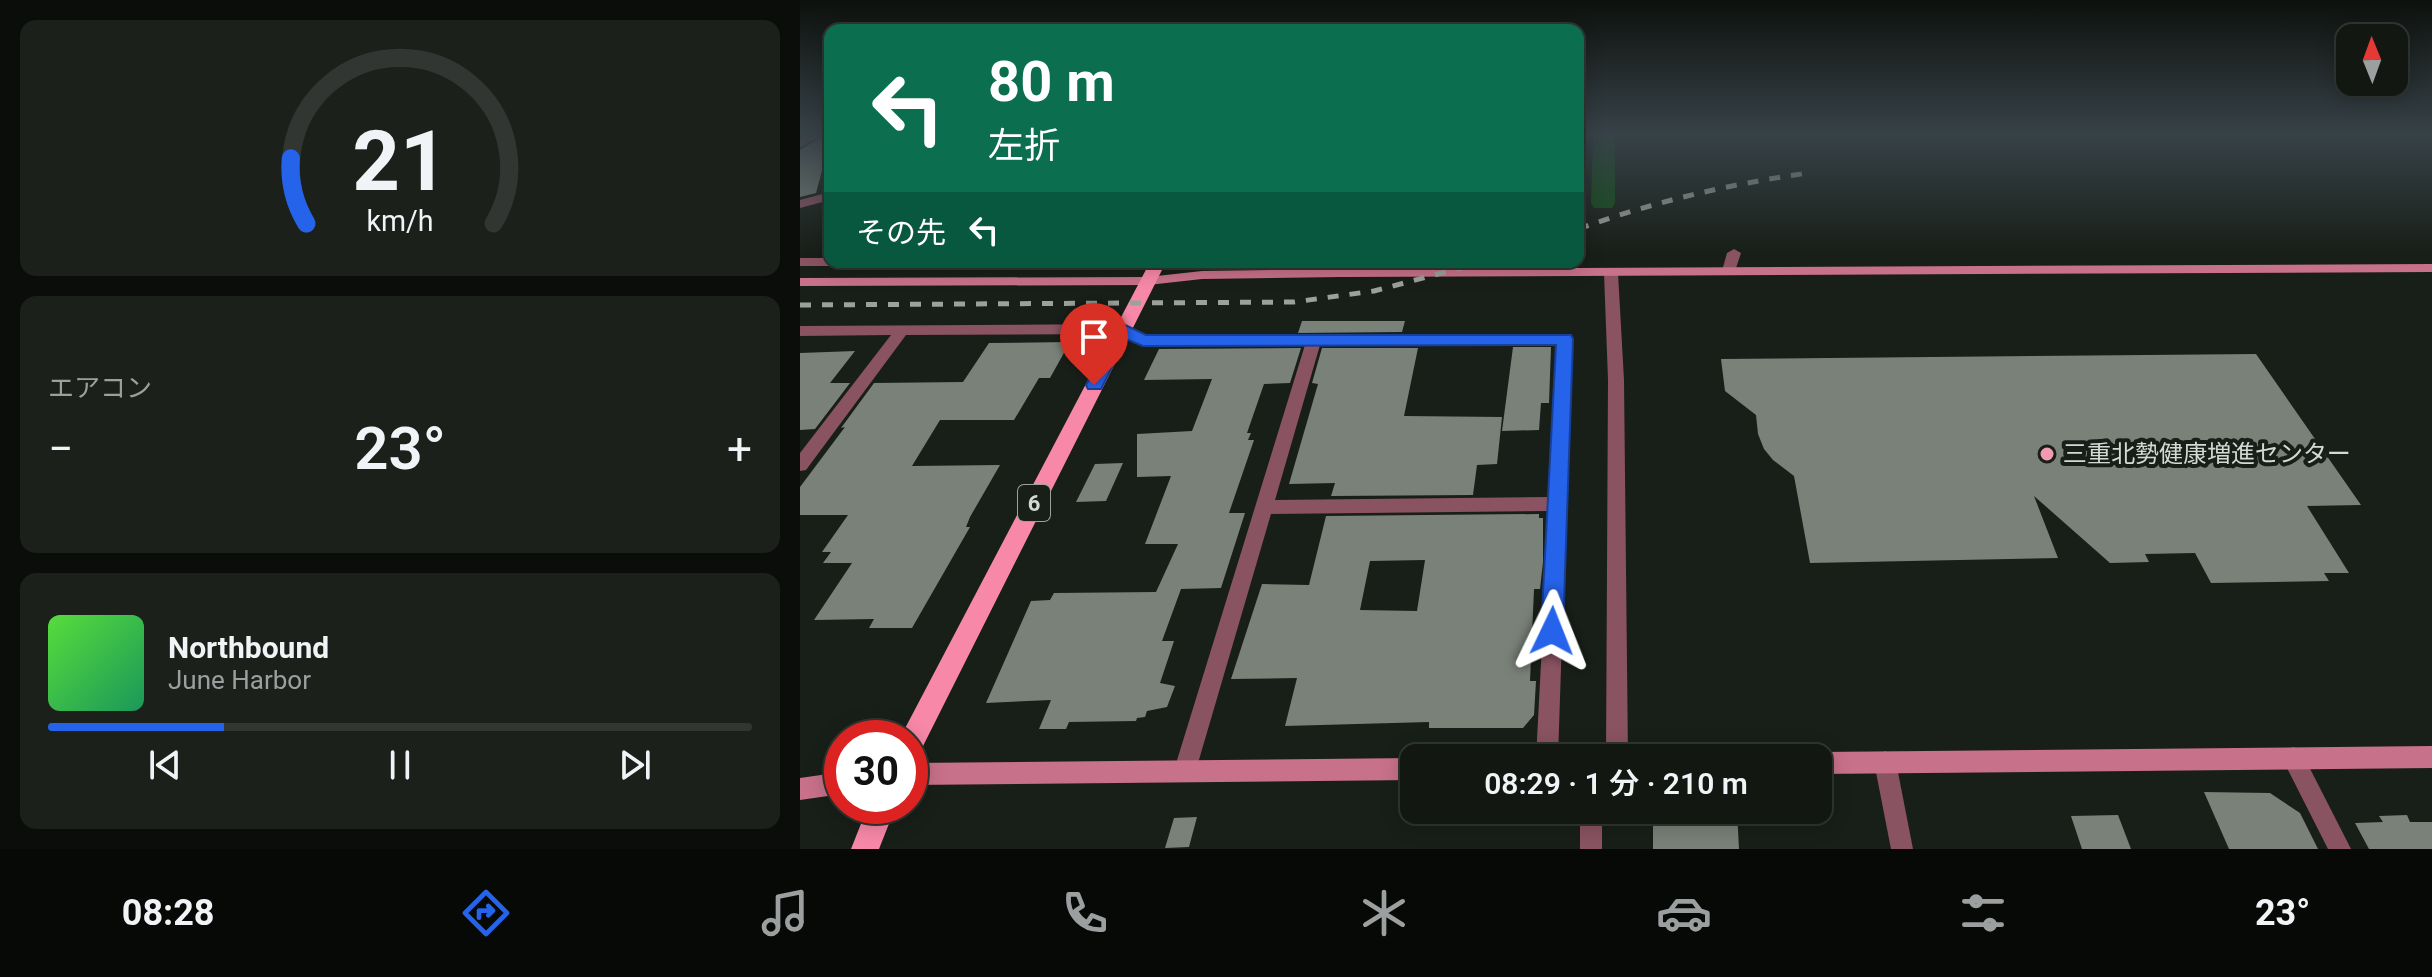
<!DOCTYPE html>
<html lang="ja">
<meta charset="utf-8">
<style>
:root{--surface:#121712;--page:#1b201b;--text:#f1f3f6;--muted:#9c9f9f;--line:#313632;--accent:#2563eb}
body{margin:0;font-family:Roboto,"Noto Sans JP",sans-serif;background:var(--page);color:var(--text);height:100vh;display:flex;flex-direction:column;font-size:30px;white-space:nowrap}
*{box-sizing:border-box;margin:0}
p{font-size:26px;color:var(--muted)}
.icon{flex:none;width:44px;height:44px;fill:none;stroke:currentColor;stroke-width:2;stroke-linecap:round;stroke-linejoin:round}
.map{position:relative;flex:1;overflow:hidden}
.side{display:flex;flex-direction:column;gap:20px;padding:20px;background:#0a0d0a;width:800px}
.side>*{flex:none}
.guide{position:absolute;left:24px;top:24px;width:760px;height:244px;border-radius:16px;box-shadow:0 4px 20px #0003,0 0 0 2px var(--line);background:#0b6e4f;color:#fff;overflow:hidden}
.needle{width:52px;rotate:359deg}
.buttons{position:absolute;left:1536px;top:24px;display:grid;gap:16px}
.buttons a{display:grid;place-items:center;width:72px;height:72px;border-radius:16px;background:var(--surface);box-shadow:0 4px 20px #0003,0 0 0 2px var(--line);font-size:40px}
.speed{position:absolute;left:24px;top:720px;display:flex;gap:16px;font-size:40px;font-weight:700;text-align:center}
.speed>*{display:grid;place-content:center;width:104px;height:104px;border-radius:50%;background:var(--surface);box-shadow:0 4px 20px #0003,0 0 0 2px var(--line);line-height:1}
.speed .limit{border:12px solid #d22;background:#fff;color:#111}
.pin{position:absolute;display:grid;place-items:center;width:68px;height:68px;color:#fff;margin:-82px -34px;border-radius:50% 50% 50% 0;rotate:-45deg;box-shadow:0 0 8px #0007}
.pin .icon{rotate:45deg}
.me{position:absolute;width:88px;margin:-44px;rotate:2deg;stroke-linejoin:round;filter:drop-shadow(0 0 6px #0008)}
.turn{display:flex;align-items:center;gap:28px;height:168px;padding:0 32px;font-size:36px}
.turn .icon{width:104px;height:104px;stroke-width:2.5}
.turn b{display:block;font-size:56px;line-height:68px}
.then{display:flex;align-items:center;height:76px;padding:0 32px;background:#0003;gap:16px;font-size:30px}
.big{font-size:60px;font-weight:600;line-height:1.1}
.side .tile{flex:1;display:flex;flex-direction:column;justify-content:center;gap:12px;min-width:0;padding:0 28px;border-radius:16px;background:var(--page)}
.side .dial{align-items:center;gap:0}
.dial svg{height:208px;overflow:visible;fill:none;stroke:var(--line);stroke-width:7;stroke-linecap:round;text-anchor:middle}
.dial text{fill:var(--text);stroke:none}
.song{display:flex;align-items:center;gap:24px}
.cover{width:96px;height:96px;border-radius:12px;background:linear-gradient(135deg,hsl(110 70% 55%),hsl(150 70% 35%))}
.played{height:8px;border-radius:4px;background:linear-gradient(90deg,var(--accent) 25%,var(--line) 25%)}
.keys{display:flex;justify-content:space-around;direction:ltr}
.heat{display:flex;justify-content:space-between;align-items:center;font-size:44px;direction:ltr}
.trip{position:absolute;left:600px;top:744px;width:432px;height:80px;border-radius:16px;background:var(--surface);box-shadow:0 4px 20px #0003,0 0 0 2px var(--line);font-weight:600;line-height:80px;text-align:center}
.tabs{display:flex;height:128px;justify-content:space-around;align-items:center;background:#070907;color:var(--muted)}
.tabs .icon{width:56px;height:56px}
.tabs .active{color:var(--accent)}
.tabs b{font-size:36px;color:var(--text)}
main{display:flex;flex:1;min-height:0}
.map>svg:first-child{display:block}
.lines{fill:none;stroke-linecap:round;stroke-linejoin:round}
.canal{fill:#114d17;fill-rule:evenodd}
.building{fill:#798178;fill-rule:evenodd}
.street{fill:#895362;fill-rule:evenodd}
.secondary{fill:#c8718a;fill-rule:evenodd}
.primary{fill:#f888a8;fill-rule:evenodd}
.rail{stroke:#9ca19c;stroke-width:5;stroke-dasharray:11 11;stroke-linecap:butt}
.route{fill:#2563eb;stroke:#184099;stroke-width:2}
.poi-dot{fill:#f19ab1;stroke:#181f18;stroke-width:3}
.labels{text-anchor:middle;stroke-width:8;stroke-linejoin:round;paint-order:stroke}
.shield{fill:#181f18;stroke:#9ca19c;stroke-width:2}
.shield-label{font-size:22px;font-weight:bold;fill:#d5d9d4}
.poi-label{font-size:24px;fill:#d5d9d4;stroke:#181f18;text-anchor:start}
</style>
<main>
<section class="side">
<div class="tile dial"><svg viewBox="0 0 100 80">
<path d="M14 69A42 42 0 1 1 86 69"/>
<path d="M14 69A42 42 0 0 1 8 44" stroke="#2563eb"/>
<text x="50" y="56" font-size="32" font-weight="700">21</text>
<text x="50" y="72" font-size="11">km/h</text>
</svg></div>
<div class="tile"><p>エアコン</p>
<div class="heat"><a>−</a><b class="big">23°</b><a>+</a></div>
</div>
<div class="tile">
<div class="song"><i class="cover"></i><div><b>Northbound</b><p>June Harbor</p></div></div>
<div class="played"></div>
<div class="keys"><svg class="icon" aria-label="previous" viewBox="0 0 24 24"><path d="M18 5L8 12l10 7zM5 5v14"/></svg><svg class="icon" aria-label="pause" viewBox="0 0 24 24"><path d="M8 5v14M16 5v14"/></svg><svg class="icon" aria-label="next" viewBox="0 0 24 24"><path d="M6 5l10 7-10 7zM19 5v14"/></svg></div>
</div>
</section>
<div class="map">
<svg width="1632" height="849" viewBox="0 0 1632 849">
<rect width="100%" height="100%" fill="#181f18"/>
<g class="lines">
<path class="canal" d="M793,134h22v69l-3,5h-18l-3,-5z"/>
</g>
<g class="building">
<path d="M27,134h3v20l-4,2 -10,37 -16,4v-47z"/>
<path d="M502,321h103l-3,11 -104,1z"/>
<path d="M270,342l-20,36h-11l-25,42h-74l-28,46 88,-1 -30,52 -4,10h4l-58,101h-43l5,-9 -60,1 38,-57h-29l8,-11h-9l26,-37h-48v-28l45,-60 -4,1 33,-45 89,-1 26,-39z"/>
<path d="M713,347h38l-2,56h-8l-2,27 -37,1z"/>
<path d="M501,348l-11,35 -26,1 -17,49h4l-3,7h6l-25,73h16l-24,75 -40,1 -19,52h12l-14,42 15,3 -8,21 -20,4 -2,6 -8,1 -1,3 -67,1 -3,7h-27l12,-29 -65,3 45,-102 19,-1 4,-7 102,-1 22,-48h-33l26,-68 -34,1v-43l55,-3 20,-52 -68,1 15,-31z"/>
<path d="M522,348h96l-14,68 98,1 -5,47 -20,1 -4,30 -142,1 4,-13 -46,1 29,-100 -6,-1z"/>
<path d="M55,351l-25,32h20l-35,46 -15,1v-77z"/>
<path d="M1456,354l105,151 -54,1 42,67h-25l5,8 -118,2 -16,-30 -50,1 4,8 -39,1 -76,-67 24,62 -248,5 -16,-87 -21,-16 -9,-11 -6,-15 -2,-19 -31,-24 -4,-32z"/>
<path d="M323,463l-17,38 -30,1 19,-38z"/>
<path d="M739,514v4h4v44l-3,27h-6l-4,92h6l-2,34 -11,13h-94v-6l-144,4 12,-48 -66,1 31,-95 47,1 17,-69zM625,560l-8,51 -57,-1 10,-49z"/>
<path d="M1404,792l66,1 30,20 18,36h-89z"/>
<path d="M853,810h84l2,39h-86z"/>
<path d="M1318,815l13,34h-49l-11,-33z"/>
<path d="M1607,815l3,7h22v27h-63l-14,-26 28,-1 -4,-6z"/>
<path d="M397,817l-8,30 -24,1 9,-30z"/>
</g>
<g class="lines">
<g class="street">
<path d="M9,134h15l-24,13v-8z"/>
<path d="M30,192v8l-30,8v-8z"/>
<path d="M934,249l7,4 -7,21h-10l-2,-3 5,-18z"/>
<path d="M0,258h30v4h135l-7,4h-158z"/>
<path d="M811,269l7,4 6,107 4,378h-22l2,-378 -4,-107z"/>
<path d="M323,324l23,12 424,-1 2,4 -14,419h-22l13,-247 -278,3 -75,256 -3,8 -8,3 -8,-3 -3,-8 131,-425 -162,1 -23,-12 -214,1 -100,135 -6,1v-18l91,-118 -91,1v-10zM757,344l-7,153 -275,3 45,-155z"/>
<path d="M1493,747l8,4 50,98h-23l-46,-91 3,-7z"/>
<path d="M1085,751l8,4 3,7 17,87h-22l-17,-87 3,-7z"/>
<rect x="780" y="810" width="22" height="39"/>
</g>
<g class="secondary">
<path d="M1632,264v8l-1092,5 -138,2 -54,6 -348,1v-8l348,-1 54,-6 138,-2z"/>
<path d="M1632,746v22l-614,6v-16h-9l9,-6z"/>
<path d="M614,758v22l-504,5v-22z"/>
<path d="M42,772v22l-42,6v-22z"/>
</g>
<g class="primary">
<path d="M350,262h16l-247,492 -9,4v-20l-9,-2z"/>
<path d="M68,806h28l-17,43h-28z"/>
</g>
<g class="rail">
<path d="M778,229c79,-28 147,-44 230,-56"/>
<path d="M0,305l494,-3 80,-11 109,-29"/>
</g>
</g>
<linearGradient id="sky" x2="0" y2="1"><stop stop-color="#0d110d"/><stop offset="0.53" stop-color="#374248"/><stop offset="1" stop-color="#374248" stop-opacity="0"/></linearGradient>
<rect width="1632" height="253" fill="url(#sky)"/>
<path class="route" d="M323,324l23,11h425l2,4 -10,292 -3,7 -8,3 -8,-3 -3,-7 15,-286 -413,1 -17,-7 -25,50h-13l-2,-4 29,-56z"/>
<circle class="poi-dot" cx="1247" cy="454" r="8"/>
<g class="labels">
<rect class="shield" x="218" y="485" width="32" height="36" rx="6"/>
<g class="shield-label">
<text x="234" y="511">6</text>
</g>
<g class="poi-label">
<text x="1263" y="462">三重北勢健康増進センター</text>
</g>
</g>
</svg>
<div class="buttons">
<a><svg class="needle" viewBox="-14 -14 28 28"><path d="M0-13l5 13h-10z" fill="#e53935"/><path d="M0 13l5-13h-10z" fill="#9c9f9f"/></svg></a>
</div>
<div class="speed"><div class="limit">30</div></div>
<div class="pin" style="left:294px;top:385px;background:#d93025"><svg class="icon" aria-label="arrive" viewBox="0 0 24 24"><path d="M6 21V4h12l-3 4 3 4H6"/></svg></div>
<svg class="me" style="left:752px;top:631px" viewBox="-20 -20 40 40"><path d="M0-17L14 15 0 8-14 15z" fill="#2563eb" stroke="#fff" stroke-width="4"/></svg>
<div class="trip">08:29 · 1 分 · 210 m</div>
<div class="guide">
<div class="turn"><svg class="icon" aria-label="left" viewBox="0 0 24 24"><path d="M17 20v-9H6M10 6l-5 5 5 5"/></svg><div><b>80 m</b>左折</div></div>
<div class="then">その先<svg class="icon" aria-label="left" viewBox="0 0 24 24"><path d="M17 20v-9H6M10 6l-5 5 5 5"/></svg></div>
</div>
</div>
</main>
<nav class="tabs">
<b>08:28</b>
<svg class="icon active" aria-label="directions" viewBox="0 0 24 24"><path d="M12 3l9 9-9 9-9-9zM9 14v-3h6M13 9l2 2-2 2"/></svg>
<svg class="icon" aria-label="music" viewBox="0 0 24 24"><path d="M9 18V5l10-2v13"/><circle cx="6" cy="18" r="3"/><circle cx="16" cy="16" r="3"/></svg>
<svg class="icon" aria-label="phone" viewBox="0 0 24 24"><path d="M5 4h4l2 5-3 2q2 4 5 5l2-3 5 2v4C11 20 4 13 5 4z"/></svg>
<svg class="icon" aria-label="climate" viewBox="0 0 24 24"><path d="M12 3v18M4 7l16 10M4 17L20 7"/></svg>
<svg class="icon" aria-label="car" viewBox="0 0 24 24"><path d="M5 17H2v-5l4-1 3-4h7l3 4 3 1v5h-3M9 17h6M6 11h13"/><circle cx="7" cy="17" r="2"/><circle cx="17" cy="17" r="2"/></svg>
<svg class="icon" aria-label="filters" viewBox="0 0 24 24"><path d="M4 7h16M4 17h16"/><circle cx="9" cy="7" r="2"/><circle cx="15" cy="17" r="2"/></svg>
<b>23°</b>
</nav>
